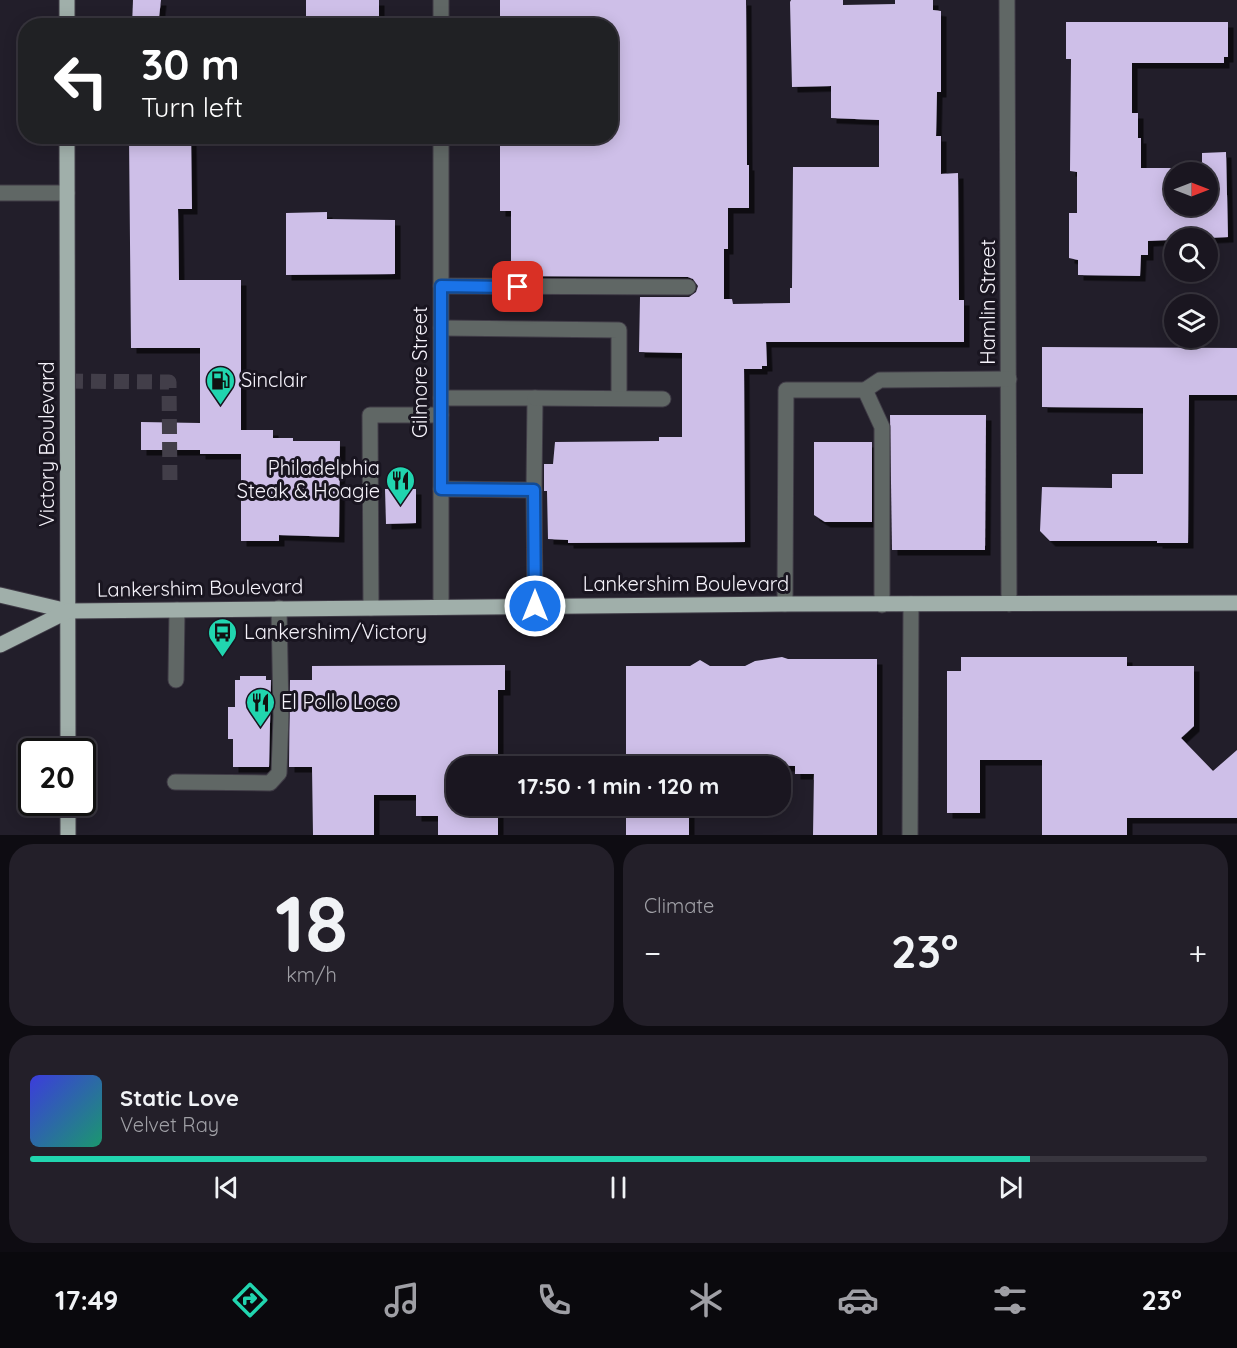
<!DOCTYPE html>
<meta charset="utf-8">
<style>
:root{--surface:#1a1620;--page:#231f29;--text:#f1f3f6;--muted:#9f9fa5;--line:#38353e;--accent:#21d5af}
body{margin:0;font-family:Quicksand,sans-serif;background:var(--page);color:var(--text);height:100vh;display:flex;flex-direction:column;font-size:22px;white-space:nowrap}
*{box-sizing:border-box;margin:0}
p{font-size:20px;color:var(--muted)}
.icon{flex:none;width:33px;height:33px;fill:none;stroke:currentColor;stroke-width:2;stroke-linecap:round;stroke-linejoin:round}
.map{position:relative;height:835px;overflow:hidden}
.sheet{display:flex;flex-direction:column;gap:9px;padding:9px;background:#0e0c12;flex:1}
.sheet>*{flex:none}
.banner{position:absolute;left:18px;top:18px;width:600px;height:126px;border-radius:24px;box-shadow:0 3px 15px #0003,0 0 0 2px var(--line);background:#202124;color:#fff;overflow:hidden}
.needle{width:39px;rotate:90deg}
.controls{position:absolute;left:1164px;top:162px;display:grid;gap:12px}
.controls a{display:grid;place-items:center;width:54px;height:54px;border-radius:50%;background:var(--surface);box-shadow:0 3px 15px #0003,0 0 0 2px var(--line);font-size:30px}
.speed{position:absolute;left:18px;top:738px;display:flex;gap:12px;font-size:30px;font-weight:700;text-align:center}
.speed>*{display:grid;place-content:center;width:78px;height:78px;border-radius:50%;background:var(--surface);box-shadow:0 3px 15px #0003,0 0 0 2px var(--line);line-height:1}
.speed .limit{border:3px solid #111;border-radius:9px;background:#fff;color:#111}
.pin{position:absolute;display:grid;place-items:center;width:51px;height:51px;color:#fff;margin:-26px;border-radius:12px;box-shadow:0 3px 9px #0006}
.me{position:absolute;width:66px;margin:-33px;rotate:0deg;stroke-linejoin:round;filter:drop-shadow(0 0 4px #0008)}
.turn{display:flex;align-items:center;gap:21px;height:126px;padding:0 24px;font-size:27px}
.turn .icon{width:78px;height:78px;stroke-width:2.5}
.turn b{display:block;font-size:42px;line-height:51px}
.big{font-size:45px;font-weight:700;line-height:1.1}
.sheet .card{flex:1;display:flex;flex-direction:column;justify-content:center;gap:9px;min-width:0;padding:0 21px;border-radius:24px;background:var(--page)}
.sheet .dial{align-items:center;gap:0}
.dial b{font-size:78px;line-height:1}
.song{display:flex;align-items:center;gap:18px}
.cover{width:72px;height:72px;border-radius:9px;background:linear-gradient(135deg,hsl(240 70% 55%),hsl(160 70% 35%))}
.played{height:6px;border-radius:3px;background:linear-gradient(90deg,var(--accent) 85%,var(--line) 85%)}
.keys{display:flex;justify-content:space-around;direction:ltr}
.heat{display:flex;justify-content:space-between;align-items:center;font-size:33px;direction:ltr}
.sheet .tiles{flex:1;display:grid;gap:9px;grid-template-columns:1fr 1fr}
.card:last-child{grid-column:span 2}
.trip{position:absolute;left:446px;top:756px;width:345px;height:60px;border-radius:24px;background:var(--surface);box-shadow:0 3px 15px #0003,0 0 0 2px var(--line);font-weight:700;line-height:60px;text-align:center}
.tabs{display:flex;height:96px;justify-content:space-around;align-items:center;background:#0a090d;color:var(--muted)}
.tabs .icon{width:42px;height:42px}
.tabs .active{color:var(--accent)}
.tabs b{font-size:27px;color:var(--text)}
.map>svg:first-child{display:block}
.building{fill:#cebfe8;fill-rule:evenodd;filter:url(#shadow)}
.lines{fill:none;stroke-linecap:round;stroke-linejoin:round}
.minor-tunnel{stroke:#423e49;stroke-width:15;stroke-dasharray:15 8;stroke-linecap:butt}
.minor-casing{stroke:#403c47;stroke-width:17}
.major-casing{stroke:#403c47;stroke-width:17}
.minor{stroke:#606765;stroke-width:15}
.major{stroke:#a0afaa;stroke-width:15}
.route-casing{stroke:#114b97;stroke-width:15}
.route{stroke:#1a73e8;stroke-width:10}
.labels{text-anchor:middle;stroke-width:6;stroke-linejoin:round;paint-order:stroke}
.street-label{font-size:20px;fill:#f5f2fa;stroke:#191520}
.poi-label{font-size:20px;fill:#f5f2fa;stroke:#191520;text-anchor:start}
</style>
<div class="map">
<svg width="1237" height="835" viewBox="0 0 1237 835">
<defs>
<filter id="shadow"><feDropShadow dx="5.5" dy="5.5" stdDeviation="0" flood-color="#0009"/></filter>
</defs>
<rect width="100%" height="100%" fill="#221e2a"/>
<g class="building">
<path d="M133,0h28l-3,26h-26z"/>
<path d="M306,0h73v26h-45v-4h-28z"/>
<path d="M500,0h246l1,165h2v43h-21v41h-4v50h8l1,5 57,-1v-15h2l1,-121h86v-47l-48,-2v-32l-39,1 -2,-85 1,-2h52v5l52,-1v-4h38v10l8,1v81h-4l-1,44h5v38l17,-1 1,127h5v42h-198l1,24h-5v3h-18l1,173 -177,1v-3l-20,-1 -1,-48h-3v-27h9l2,-22 104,-1v-4h23v-84l-43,-1 1,-55h49l7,-5 2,-6 -5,-7 -5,-2 -177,-1v-65h-11v-75h110v-110h-110z"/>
<path d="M1066,22h162v35h-4v6h-92v50h6v25h3v30h56v-6h5v-9l24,-1 2,85 -80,4v14h-7l-1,21 -62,-1v-15l-9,-2v-45h8v-41l-7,-1 1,-109v-3h-5zM1174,172h34v34h-34z"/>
<path d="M129,136h62l1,73h-14l1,71h62v150h32v8h20v3h47l-1,96 -60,-2v6h-38v-87h-41v-4h-59v-28l59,1v-75h-69z"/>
<path d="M327,212v7l68,1v54l-109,1v-62z"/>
<path d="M1042,347l195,1v47h-48l-1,148h-31v-2h-107l-10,-10 2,-44 70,1v-14h31v-66l-101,-1z"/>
<path d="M890,415h96l-1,135h-93z"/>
<path d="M814,442h58v80h-47l-11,-7z"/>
<path d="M385,489h31v34l-30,1z"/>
<path d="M782,657l6,2h89v176h-64l1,-61h-19v-8l-82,-2v2h-87v-100h64l10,-6 10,6h35l10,-5z"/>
<path d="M961,657h166v9h67v60l-13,12 32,33 24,-21v68h-110v17h-85v-75h-62v53h-33v-142h14z"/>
<path d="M505,665v25h-7v76h-42v40h42v29h-60v-19h-22v-21h-42v40h-61l-1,-68h-23l1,-87h22v-14z"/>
<path d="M240,676h26v4h5l-2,87h-36v-28h-5v-32h7v-27h5z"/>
<rect x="626" y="806" width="63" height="29"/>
</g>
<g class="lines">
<path class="minor-tunnel" d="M68,381l101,1 1,105"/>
<defs>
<g id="minor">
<path d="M441,0v26"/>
<path d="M1007,0l2,604"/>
<path d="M441,136v471"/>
<path d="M0,193h67"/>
<path d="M441,286l247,1"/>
<path d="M441,328l178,2v68"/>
<path d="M865,390l15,-10 129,-1"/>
<path d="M441,398h94l-1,92"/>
<path d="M535,398l128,1"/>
<path d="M441,489l93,1 1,116"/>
<path d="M785,604l1,-214h79l17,37v178"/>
<path d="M371,608l-1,-193h71"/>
<path d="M176,680l1,-70"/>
<path d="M175,782l95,1 9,-10 2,-57 -2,-108"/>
<path d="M910,835l1,-231"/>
</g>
<g id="major">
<path d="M67,26v-26"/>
<path d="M67,136l1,616"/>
<path d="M0,595l68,16"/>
<path d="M0,645l68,-34 717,-7 452,-1"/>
<path d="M68,802v33"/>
</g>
</defs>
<use href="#minor" class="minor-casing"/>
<use href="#major" class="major-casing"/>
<use href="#minor" class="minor"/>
<use href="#major" class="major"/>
</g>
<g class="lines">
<defs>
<path id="route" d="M518,287l-77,-1v203l93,1 1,116"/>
</defs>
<use href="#route" class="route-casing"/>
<use href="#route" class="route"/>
</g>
<defs>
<symbol id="fuel-pin" viewBox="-11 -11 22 30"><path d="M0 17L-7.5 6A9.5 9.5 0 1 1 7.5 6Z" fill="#21d5af" stroke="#191520"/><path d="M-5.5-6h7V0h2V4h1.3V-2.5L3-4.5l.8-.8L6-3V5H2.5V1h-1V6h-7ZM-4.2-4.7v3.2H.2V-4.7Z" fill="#111"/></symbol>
<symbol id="restaurant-pin" viewBox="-11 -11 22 30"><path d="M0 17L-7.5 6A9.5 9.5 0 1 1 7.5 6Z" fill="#21d5af" stroke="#191520"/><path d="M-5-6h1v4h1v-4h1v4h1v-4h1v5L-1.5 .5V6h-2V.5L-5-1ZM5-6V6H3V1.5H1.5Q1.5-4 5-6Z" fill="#111"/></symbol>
<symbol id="bus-pin" viewBox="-11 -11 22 30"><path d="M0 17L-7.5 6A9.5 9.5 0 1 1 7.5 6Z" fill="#21d5af" stroke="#191520"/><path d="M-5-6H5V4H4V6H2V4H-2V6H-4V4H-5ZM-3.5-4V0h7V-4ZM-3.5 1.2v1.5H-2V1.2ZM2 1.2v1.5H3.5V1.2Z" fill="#111"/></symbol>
</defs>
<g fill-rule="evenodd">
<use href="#fuel-pin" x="204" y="364" width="33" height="45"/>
<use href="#restaurant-pin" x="384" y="464" width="33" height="45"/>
<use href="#bus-pin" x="206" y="616" width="33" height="45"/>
<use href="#restaurant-pin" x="244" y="686" width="33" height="45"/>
</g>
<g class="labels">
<g class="street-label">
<text transform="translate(988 302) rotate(-90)" y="7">Hamlin Street</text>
<text transform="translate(420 372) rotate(-90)" y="7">Gilmore Street</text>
<text transform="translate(47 444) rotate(-90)" y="7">Victory Boulevard</text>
<text x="686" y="591">Lankershim Boulevard</text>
<text transform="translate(200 588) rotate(-1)" y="7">Lankershim Boulevard</text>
</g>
<g class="poi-label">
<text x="241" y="387">Sinclair</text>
<text x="380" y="475" text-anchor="end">Philadelphia<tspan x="380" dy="23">Steak &amp; Hoagie</tspan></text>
<text x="244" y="639">Lankershim/Victory</text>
<text x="281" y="709">El Pollo Loco</text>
</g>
</g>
</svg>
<div class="controls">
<a><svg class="needle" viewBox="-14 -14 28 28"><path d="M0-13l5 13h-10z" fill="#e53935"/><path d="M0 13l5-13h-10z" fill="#9f9fa5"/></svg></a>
<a><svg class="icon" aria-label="search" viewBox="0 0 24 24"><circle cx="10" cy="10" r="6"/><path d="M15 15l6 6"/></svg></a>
<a><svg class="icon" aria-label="layers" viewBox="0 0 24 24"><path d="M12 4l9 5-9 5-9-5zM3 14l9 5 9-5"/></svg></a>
</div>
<div class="speed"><div class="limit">20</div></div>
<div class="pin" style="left:518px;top:287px;background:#d93025"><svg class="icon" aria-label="arrive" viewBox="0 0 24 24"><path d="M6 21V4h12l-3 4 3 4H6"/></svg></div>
<svg class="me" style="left:535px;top:606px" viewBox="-20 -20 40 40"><circle r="17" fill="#1a73e8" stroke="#fff" stroke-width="3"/><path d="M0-11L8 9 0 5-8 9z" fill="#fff"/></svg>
<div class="trip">17:50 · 1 min · 120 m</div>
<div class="banner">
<div class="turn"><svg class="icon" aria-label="left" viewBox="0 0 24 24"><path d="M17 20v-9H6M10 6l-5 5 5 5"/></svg><div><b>30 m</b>Turn left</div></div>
</div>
</div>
<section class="sheet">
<div class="tiles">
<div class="card dial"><b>18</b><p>km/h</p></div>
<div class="card"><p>Climate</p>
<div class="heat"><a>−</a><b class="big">23°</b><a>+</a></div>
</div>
<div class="card">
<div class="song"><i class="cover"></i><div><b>Static Love</b><p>Velvet Ray</p></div></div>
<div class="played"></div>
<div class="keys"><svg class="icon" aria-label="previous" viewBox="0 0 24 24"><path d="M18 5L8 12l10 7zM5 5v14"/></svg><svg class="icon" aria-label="pause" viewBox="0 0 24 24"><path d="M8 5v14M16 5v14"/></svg><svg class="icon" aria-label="next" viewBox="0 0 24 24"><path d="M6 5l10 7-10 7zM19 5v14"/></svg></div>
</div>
</div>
</section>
<nav class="tabs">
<b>17:49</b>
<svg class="icon active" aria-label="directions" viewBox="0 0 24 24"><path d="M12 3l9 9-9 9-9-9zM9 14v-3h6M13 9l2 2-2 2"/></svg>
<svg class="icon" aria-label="music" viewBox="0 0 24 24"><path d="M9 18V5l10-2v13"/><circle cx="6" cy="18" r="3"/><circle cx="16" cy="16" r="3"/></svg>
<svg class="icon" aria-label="phone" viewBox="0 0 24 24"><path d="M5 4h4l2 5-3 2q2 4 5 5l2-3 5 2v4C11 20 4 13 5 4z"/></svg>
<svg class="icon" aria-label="climate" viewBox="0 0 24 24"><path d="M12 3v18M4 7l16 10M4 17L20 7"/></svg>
<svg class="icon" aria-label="car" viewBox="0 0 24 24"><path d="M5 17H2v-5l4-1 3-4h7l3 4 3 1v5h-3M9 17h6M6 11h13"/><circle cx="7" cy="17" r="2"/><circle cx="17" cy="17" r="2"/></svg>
<svg class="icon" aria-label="filters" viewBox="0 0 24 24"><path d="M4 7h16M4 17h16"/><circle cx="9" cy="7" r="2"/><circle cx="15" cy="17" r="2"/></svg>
<b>23°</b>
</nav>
